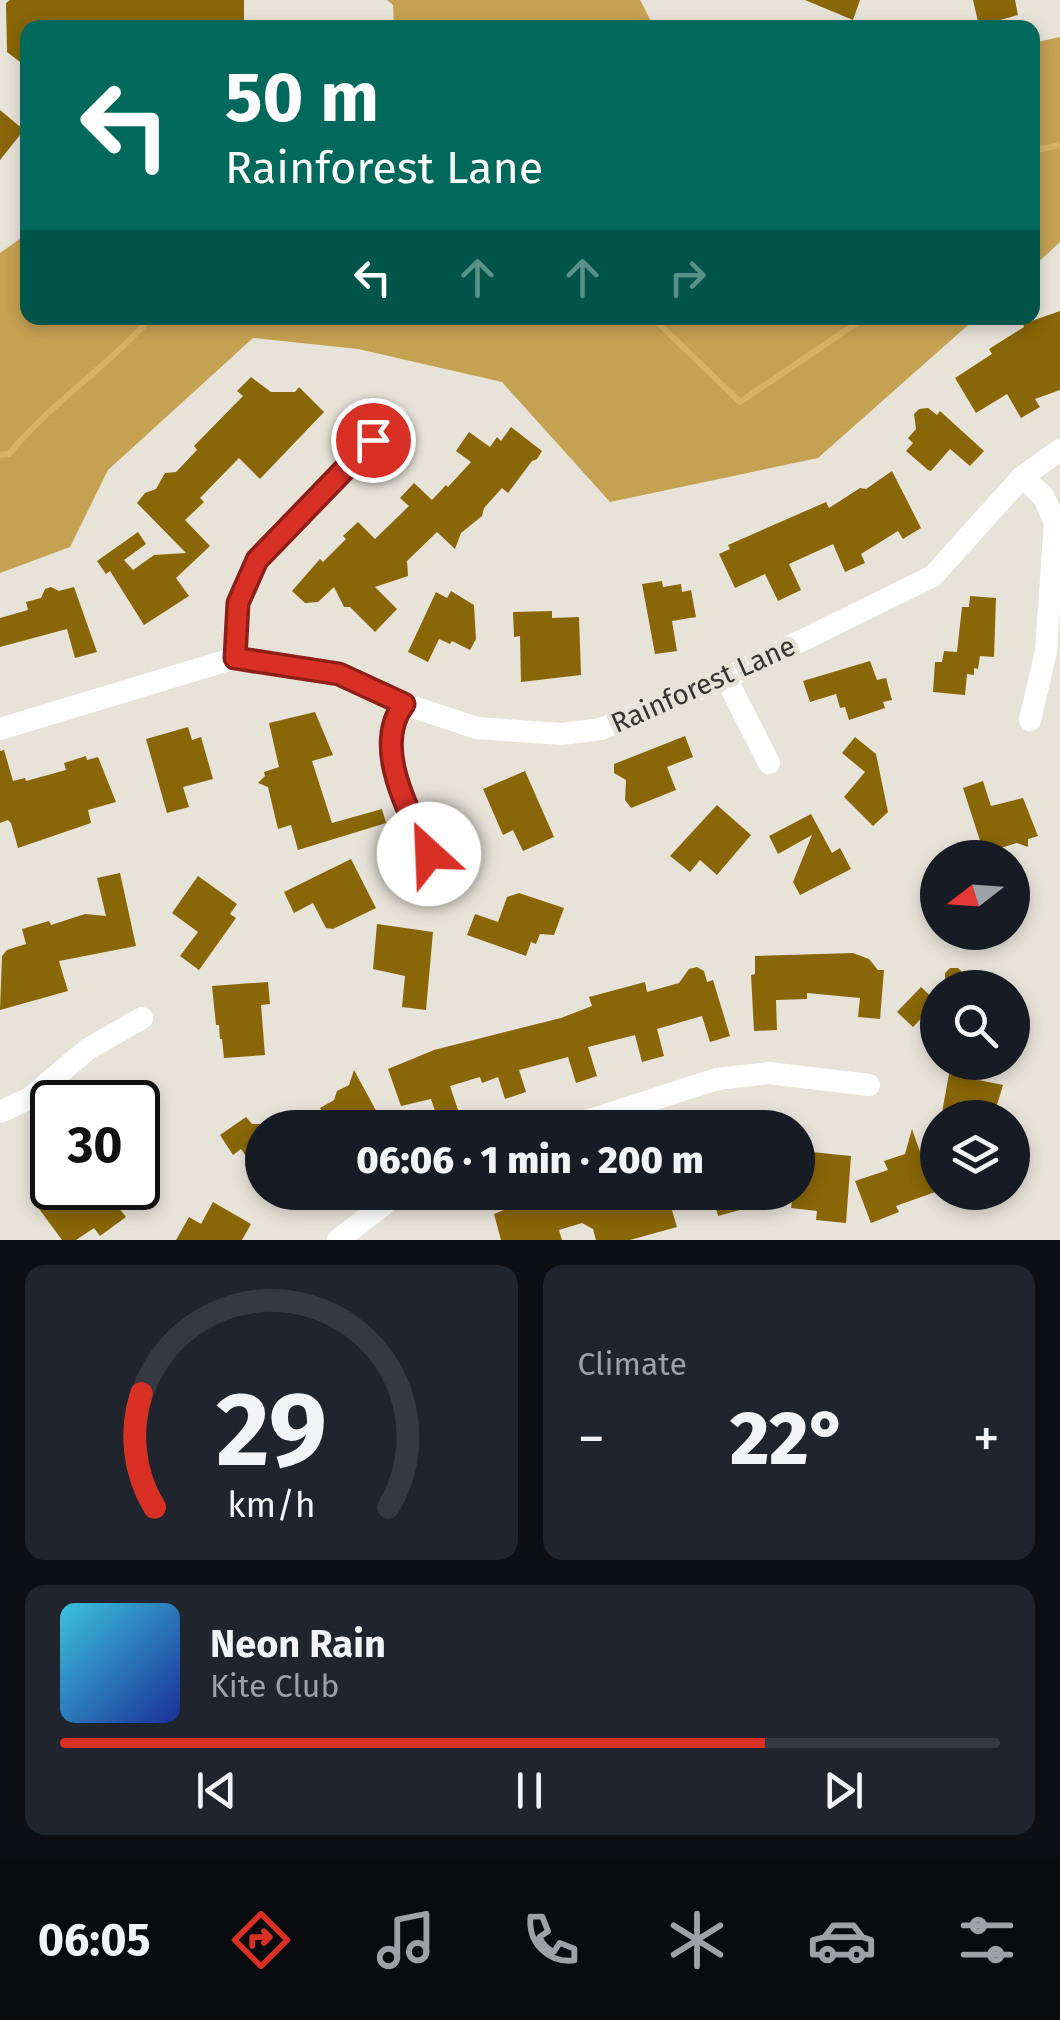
<!DOCTYPE html>
<meta charset="utf-8">
<style>
:root{--surface:#171b24;--page:#20242c;--text:#f1f3f6;--muted:#9ea1a6;--line:#363941;--accent:#d93025}
body{margin:0;font-family:"Fira Sans",sans-serif;background:var(--page);color:var(--text);height:100vh;display:flex;flex-direction:column;font-size:38px;white-space:nowrap}
*{box-sizing:border-box;margin:0}
p{font-size:32px;color:var(--muted)}
.icon{flex:none;width:55px;height:55px;fill:none;stroke:currentColor;stroke-width:2;stroke-linecap:round;stroke-linejoin:round}
.map{position:relative;height:1240px;overflow:hidden}
.side{display:flex;flex-direction:column;gap:25px;padding:25px;background:#0d0f14;flex:1}
.side>*{flex:none}
.top-card{position:absolute;left:20px;top:20px;width:1020px;height:305px;border-radius:20px;box-shadow:0 5px 15px #0003;background:#00695c;color:#fff;overflow:hidden}
.needle{width:65px;rotate:253deg}
.fabs{position:absolute;left:920px;top:840px;display:grid;gap:20px}
.fabs a{display:grid;place-items:center;width:110px;height:110px;border-radius:50%;background:var(--surface);box-shadow:0 5px 15px #0003;font-size:50px}
.speed{position:absolute;left:30px;top:1080px;display:flex;gap:20px;font-size:50px;font-weight:700;text-align:center}
.speed>*{display:grid;place-content:center;width:130px;height:130px;border-radius:50%;background:var(--surface);box-shadow:0 5px 15px #0003;line-height:1}
.speed .limit{border:5px solid #111;border-radius:15px;background:#fff;color:#111}
.pin{position:absolute;display:grid;place-items:center;width:85px;height:85px;color:#fff;margin:-42px;border:5px solid #fff;border-radius:50%;box-shadow:0 2px 10px #0007}
.me{position:absolute;width:110px;margin:-55px;rotate:335deg;stroke-linejoin:round;filter:drop-shadow(0 0 8px #0008)}
.turn{display:flex;align-items:center;gap:35px;height:210px;padding:0 40px;font-size:45px}
.turn .icon{width:130px;height:130px;stroke-width:2.5}
.turn b{display:block;font-size:70px;line-height:85px}
.lanes{display:flex;align-items:center;height:95px;padding:0 40px;background:#0003;justify-content:center;gap:50px;direction:ltr}
.lanes .off{opacity:.35}
.big{font-size:75px;font-weight:800;line-height:1.1}
.side .card{flex:1;display:flex;flex-direction:column;justify-content:center;gap:15px;min-width:0;padding:0 35px;border-radius:20px;background:var(--page)}
.side .dial{align-items:center;gap:0}
.dial svg{height:260px;overflow:visible;fill:none;stroke:var(--line);stroke-width:7;stroke-linecap:round;text-anchor:middle}
.dial text{fill:var(--text);stroke:none}
.song{display:flex;align-items:center;gap:30px}
.cover{width:120px;height:120px;border-radius:15px;background:linear-gradient(135deg,hsl(190 70% 55%),hsl(230 70% 35%))}
.played{height:10px;border-radius:5px;background:linear-gradient(90deg,var(--accent) 75%,var(--line) 75%)}
.keys{display:flex;justify-content:space-around;direction:ltr}
.heat{display:flex;justify-content:space-between;align-items:center;font-size:55px;direction:ltr}
.side .tiles{flex:1;display:grid;gap:25px;grid-template-columns:1fr 1fr}
.card:last-child{grid-column:span 2}
.trip{position:absolute;left:245px;top:1110px;width:570px;height:100px;border-radius:50px;background:var(--surface);box-shadow:0 5px 15px #0003;font-weight:800;line-height:100px;text-align:center}
.tabs{display:flex;height:160px;justify-content:space-around;align-items:center;background:#090b0e;color:var(--muted)}
.tabs .icon{width:70px;height:70px}
.tabs .on{color:var(--accent)}
.tabs b{font-size:45px;color:var(--text)}
.map>svg:first-child{display:block}
.forest{fill:#c5a152}
.lines{fill:none;stroke-linecap:round;stroke-linejoin:round}
.stream{stroke:#d7b263;stroke-width:6}
.building{fill:#896708}
.minor{stroke:#fff;stroke-width:22}
.route-casing{stroke:#8d1f18;stroke-width:25}
.route{stroke:#d93025;stroke-width:18}
.labels{text-anchor:middle;stroke-width:10;stroke-linejoin:round;paint-order:stroke}
.street-label{font-size:28px;fill:#373532;stroke:#e8e3d9}
</style>
<div class="map">
<svg width="1060" height="1240" viewBox="0 0 1060 1240">
<rect width="100%" height="100%" fill="#e8e3d9"/>
<g class="forest">
<path d="M387,0h253l14,27h-260l-1,-22z"/>
<path d="M1060,37v205l-27,25v-224z"/>
<path d="M27,234l1,84h948l-158,140 -208,44 -108,-120 -144,-33 -105,-11 -145,132 -38,77 -70,26v-320z"/>
</g>
<g class="lines">
<g class="stream">
<path d="M1032,151l28,-6"/>
<path d="M653,318l87,84 124,-84"/>
<path d="M0,455l9,-1c42,-51 98,-87 142,-136"/>
</g>
</g>
<g class="building">
<path d="M10,0h234v28h-216v40l-21,-16 -1,-49z"/>
<path d="M805,0h55l-7,20z"/>
<path d="M973,0h42l3,15 -39,11z"/>
<path d="M0,110l24,20 -24,30z"/>
<path d="M1060,311v79l-25,9 5,8 -19,11 -14,-24 -31,19 -21,-35 37,-24 -3,-5 35,-22 -1,-3z"/>
<path d="M251,377l20,15h24l4,-5 25,25 -64,67 -21,-21 -39,40 4,4 -19,18 25,26 -34,32 13,18 -45,29 -34,-54 -4,3 -9,-13 41,-29 8,12 -22,16 9,10 21,-15 32,-2 -49,-50 8,-10 11,-4 9,-16 11,-1 21,-22 -3,-4 49,-50 -6,-5z"/>
<path d="M928,408l9,7 3,-4 44,40 -14,15 -20,-17 -19,22 -3,-1 -22,-19 7,-8 -5,-5 8,-9 -2,-15 5,-5z"/>
<path d="M511,427l31,24 -5,8 -5,2 -24,32 -6,-5 -18,20 -2,8 -21,17 -6,16 -18,-17 -30,29 1,15 -33,11 22,22 -22,23 -25,-25h-6l-10,-20 -16,15 -13,1 -13,-12 28,-32 3,3 23,-23 -3,-3 15,-14 17,17 34,-33 -9,-8 14,-15 18,17 14,-15 2,2 23,-25 -15,-11 13,-19 21,15 7,-10 4,4z"/>
<path d="M892,471l29,57 -18,11 -5,-8 -37,23 4,9 -20,9 -12,-28 -44,20 12,26 -23,11 -13,-27 -30,14 -16,-34 11,-5 -2,-4 98,-43 3,6 31,-20 6,1z"/>
<path d="M662,581l1,6 18,-3 1,8 9,-2 5,27 -24,4 5,30 -22,3 -13,-70z"/>
<path d="M51,587l8,4 15,-4 23,65 -22,6 -8,-29 -67,18v-29l28,-8 -2,-8 15,-4 4,-9z"/>
<path d="M451,591l23,14 2,34 -6,11 -18,-9 -2,3 -11,-5 -11,23 -20,-10 28,-60 11,6z"/>
<path d="M970,596l26,2 -2,59 -14,-1 -2,13 -4,-1v7l-7,-1 -2,21 -32,-3 2,-30h7l2,-11 13,1 5,-45h7z"/>
<path d="M552,611v7l27,-1 2,58 -60,7 -1,-46 -6,1 -1,-25z"/>
<path d="M870,661l7,19 9,-2 6,22 -9,2 2,6 -36,12 -4,-13 -5,1 -4,-14 -26,8 -7,-21z"/>
<path d="M315,712l18,43 -21,6 20,62 50,-14 4,14 -88,27 -7,-25 -13,4 -10,-42 -10,-4 7,-7 -1,-4 15,-5 -10,-44z"/>
<path d="M188,727l4,13 9,-3 12,42 -30,8 6,20 -22,6 -21,-74z"/>
<path d="M685,736l8,21 -26,10 9,23 -45,18 -6,-8 1,-20 -12,-7v-9z"/>
<path d="M855,737l21,17 12,58 -15,14 -29,-29 21,-25 -23,-19z"/>
<path d="M4,750l9,31 12,-3 1,3 40,-11 -2,-7 22,-7 1,4 11,-3 18,45 -28,8 3,13 -73,25 -7,-25 -3,-3 -8,3v-72z"/>
<path d="M525,771l29,66 -31,14 -10,-21 -10,5 -20,-46z"/>
<path d="M983,781l8,25 32,-8 15,38 -10,3v8l-11,-4 -20,6 -1,9 -8,-6 -4,1 -21,-65z"/>
<path d="M717,805l34,30 -34,40 -17,-15 -10,12 -20,-16z"/>
<path d="M811,814l21,39 8,-5 11,21 -51,26 -7,-13 19,-47 -34,19 -9,-18z"/>
<path d="M351,859l25,49 -43,21 -7,-1 -13,-25 -19,10 -10,-21z"/>
<path d="M120,873l16,73 -77,15 9,30 -68,19 2,-54 5,-6 19,-6 -4,-15 27,-8 2,4 34,-11 21,2 -9,-38z"/>
<path d="M198,876l39,28 -7,10 6,4 -37,52 -19,-14 18,-24 -26,-19z"/>
<path d="M519,893l45,15 -10,27 -14,-1 -4,10 -5,-2 -5,14 -59,-21 8,-21 23,8 9,-25z"/>
<path d="M377,924l56,8 -7,78 -24,-3 3,-31 -32,-7z"/>
<path d="M853,953l16,6 9,11h6l-4,49 -22,-2 2,-19 -53,-5v6l-31,1 1,30 -23,1 -3,-56 4,-1v-18z"/>
<path d="M697,967l7,4 3,11 6,-2 17,56 -20,6 -8,-26 -45,13 7,27 -22,6 -7,-27 -47,12 9,29 -21,7 -8,-26 -49,13 7,22 -21,7 -7,-22 -16,6 -2,-6 -30,9 11,33 -21,7 -9,-27 -30,7 -13,-37 46,-19 127,-32 31,-12 -3,-9 56,-15 2,10 32,-9 10,-14z"/>
<path d="M950,968h8l20,20h-33v-15z"/>
<path d="M268,982l2,22 -9,1 4,50 -41,3 -2,-19h-2l-1,-14h-3l-4,-39z"/>
<path d="M921,987l16,15 -24,25 -16,-15z"/>
<path d="M354,1070l25,46 6,12h-54l-11,-20 14,-8 3,-9 12,-6z"/>
<path d="M949,1074l54,11 -10,33h-52z"/>
<path d="M246,1117l6,7h10v31l-12,7 -9,-13 -8,6 -13,-20z"/>
<path d="M912,1129l14,40 12,-4v26l-42,15 3,6 -28,11 -16,-42 33,-11 -4,-9 21,-7z"/>
<path d="M802,1151l49,5 -5,67 -30,-3 1,-9 -26,-3 2,-16h5v-38l4,1z"/>
<path d="M53,1188h38l12,17 9,-6 14,18 -26,19 -6,-8 -18,12h-14l-28,-38z"/>
<path d="M574,1192h131l1,5 -35,10 6,20 -47,13h-34l-3,-11 -11,-6 -23,7 3,10h-61l-7,-26 32,-13 2,5z"/>
<path d="M712,1192h31l4,16 -29,8z"/>
<path d="M213,1202l38,22 -9,16h-66l13,-23 12,7z"/>
</g>
<g class="lines">
<g class="minor">
<path d="M1022,477l22,20 11,26 -9,128 -16,69"/>
<path d="M235,658l3,-55 19,-43 139,-144"/>
<path d="M726,678l43,85"/>
<path d="M404,704c-33,42 6,109 25,150"/>
<path d="M0,729l235,-71 104,16 65,30 73,24 85,6 39,-5 125,-51 207,-102 89,-99 38,-27"/>
<path d="M0,1112l30,-14 58,-49 54,-31"/>
<path d="M565,1128l152,-49 52,-6 100,12"/>
<path d="M338,1240l62,-48"/>
</g>
</g>
<g class="lines">
<defs>
<path id="route" d="M373,440l-116,120 -19,43 -3,55 104,16 65,30c-33,43 6,109 25,150"/>
</defs>
<use href="#route" class="route-casing"/>
<use href="#route" class="route"/>
</g>
<g class="labels">
<g class="street-label">
<text transform="translate(703 684) rotate(-24)" y="10">Rainforest Lane</text>
</g>
</g>
</svg>
<div class="fabs">
<a><svg class="needle" viewBox="-14 -14 28 28"><path d="M0-13l5 13h-10z" fill="#e53935"/><path d="M0 13l5-13h-10z" fill="#9ea1a6"/></svg></a>
<a><svg class="icon" aria-label="search" viewBox="0 0 24 24"><circle cx="10" cy="10" r="6"/><path d="M15 15l6 6"/></svg></a>
<a><svg class="icon" aria-label="layers" viewBox="0 0 24 24"><path d="M12 4l9 5-9 5-9-5zM3 14l9 5 9-5"/></svg></a>
</div>
<div class="speed"><div class="limit">30</div></div>
<div class="pin" style="left:373px;top:440px;background:#d93025"><svg class="icon" aria-label="arrive" viewBox="0 0 24 24"><path d="M6 21V4h12l-3 4 3 4H6"/></svg></div>
<svg class="me" style="left:429px;top:854px" viewBox="-20 -20 40 40"><circle r="19" fill="#fff"/><path d="M0-13L10 11 0 6-10 11z" fill="#d93025"/></svg>
<div class="trip">06:06 · 1 min · 200 m</div>
<div class="top-card">
<div class="turn"><svg class="icon" aria-label="left" viewBox="0 0 24 24"><path d="M17 20v-9H6M10 6l-5 5 5 5"/></svg><div><b>50 m</b>Rainforest Lane</div></div>
<div class="lanes"><svg class="icon" aria-label="left" viewBox="0 0 24 24"><path d="M17 20v-9H6M10 6l-5 5 5 5"/></svg><svg class="icon off" aria-label="ahead" viewBox="0 0 24 24"><path d="M12 20V5M6 11l6-6 6 6"/></svg><svg class="icon off" aria-label="ahead" viewBox="0 0 24 24"><path d="M12 20V5M6 11l6-6 6 6"/></svg><svg class="icon off" aria-label="right" viewBox="0 0 24 24"><path d="M7 20v-9h11M14 6l5 5-5 5"/></svg></div>
</div>
</div>
<section class="side">
<div class="tiles">
<div class="card dial"><svg viewBox="0 0 100 80">
<path d="M14 69A42 42 0 1 1 86 69"/>
<path d="M14 69A42 42 0 0 1 10 34" stroke="#d93025"/>
<text x="50" y="56" font-size="32" font-weight="700">29</text>
<text x="50" y="72" font-size="11">km/h</text>
</svg></div>
<div class="card"><p>Climate</p>
<div class="heat"><a>−</a><b class="big">22°</b><a>+</a></div>
</div>
<div class="card">
<div class="song"><i class="cover"></i><div><b>Neon Rain</b><p>Kite Club</p></div></div>
<div class="played"></div>
<div class="keys"><svg class="icon" aria-label="previous" viewBox="0 0 24 24"><path d="M18 5L8 12l10 7zM5 5v14"/></svg><svg class="icon" aria-label="pause" viewBox="0 0 24 24"><path d="M8 5v14M16 5v14"/></svg><svg class="icon" aria-label="next" viewBox="0 0 24 24"><path d="M6 5l10 7-10 7zM19 5v14"/></svg></div>
</div>
</div>
</section>
<nav class="tabs">
<b>06:05</b>
<svg class="icon on" aria-label="directions" viewBox="0 0 24 24"><path d="M12 3l9 9-9 9-9-9zM9 14v-3h6M13 9l2 2-2 2"/></svg>
<svg class="icon" aria-label="music" viewBox="0 0 24 24"><path d="M9 18V5l10-2v13"/><circle cx="6" cy="18" r="3"/><circle cx="16" cy="16" r="3"/></svg>
<svg class="icon" aria-label="phone" viewBox="0 0 24 24"><path d="M5 4h4l2 5-3 2q2 4 5 5l2-3 5 2v4C11 20 4 13 5 4z"/></svg>
<svg class="icon" aria-label="climate" viewBox="0 0 24 24"><path d="M12 3v18M4 7l16 10M4 17L20 7"/></svg>
<svg class="icon" aria-label="car" viewBox="0 0 24 24"><path d="M5 17H2v-5l4-1 3-4h7l3 4 3 1v5h-3M9 17h6M6 11h13"/><circle cx="7" cy="17" r="2"/><circle cx="17" cy="17" r="2"/></svg>
<svg class="icon" aria-label="filters" viewBox="0 0 24 24"><path d="M4 7h16M4 17h16"/><circle cx="9" cy="7" r="2"/><circle cx="15" cy="17" r="2"/></svg>
</nav>
